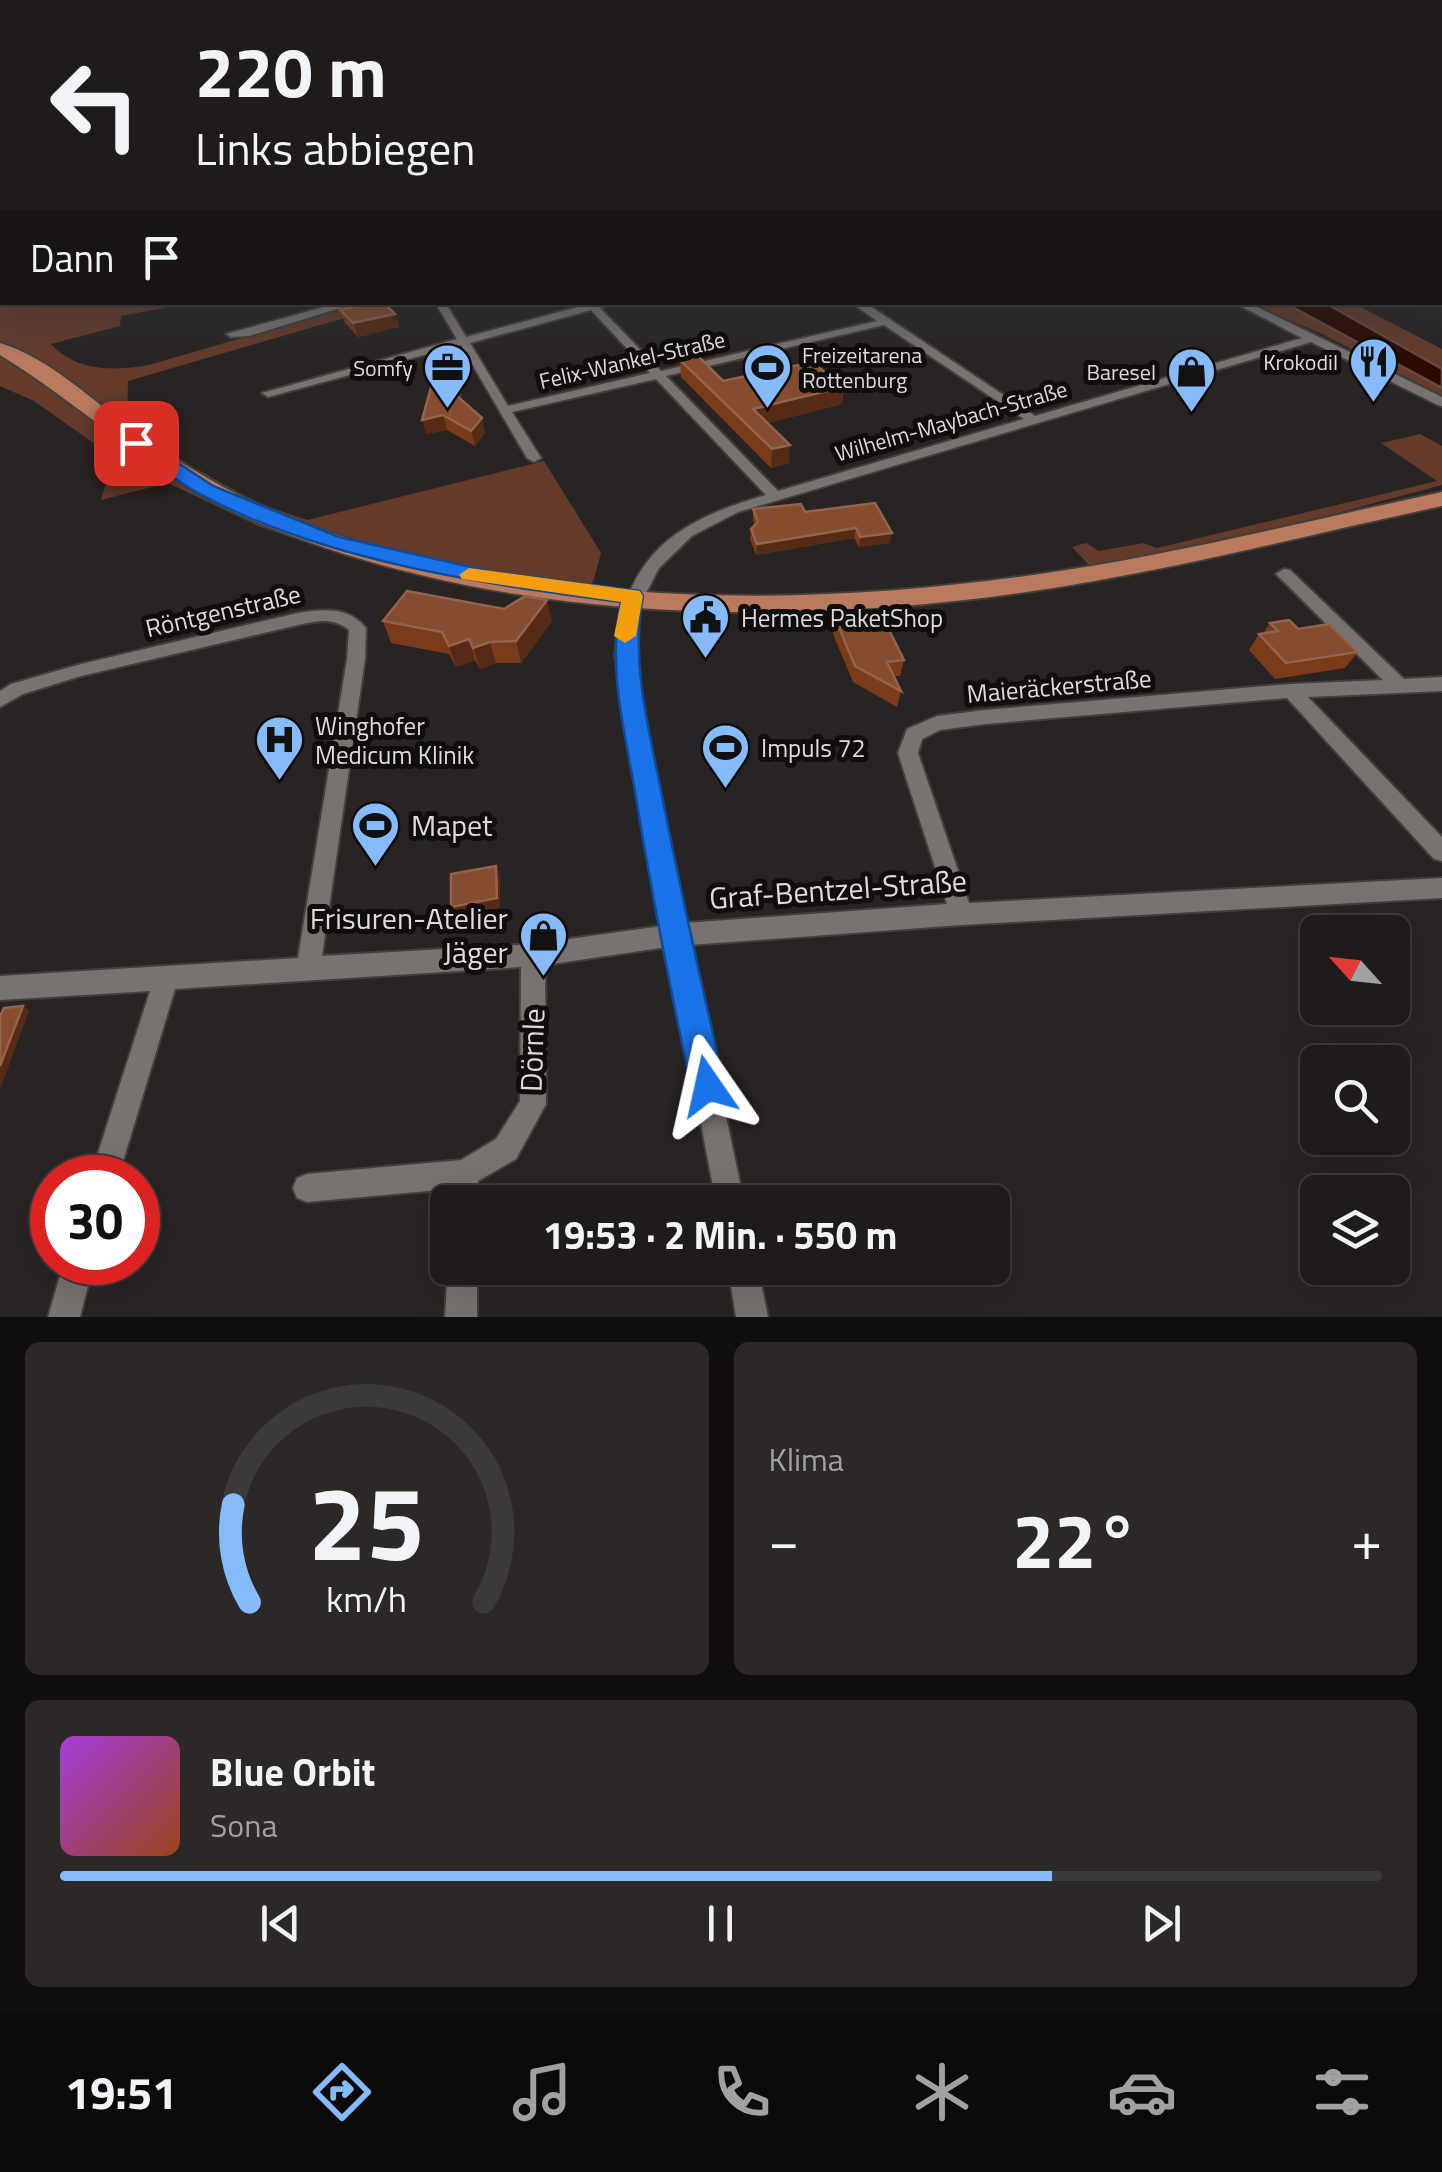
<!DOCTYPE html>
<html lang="de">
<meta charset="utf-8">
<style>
:root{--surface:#1e1b1a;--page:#2b2827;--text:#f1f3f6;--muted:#a1a1a2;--line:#3c3939;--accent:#86bbfb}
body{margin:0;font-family:"Titillium Web",sans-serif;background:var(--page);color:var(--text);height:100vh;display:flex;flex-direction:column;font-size:38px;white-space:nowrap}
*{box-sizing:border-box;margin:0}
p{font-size:32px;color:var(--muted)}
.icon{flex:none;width:55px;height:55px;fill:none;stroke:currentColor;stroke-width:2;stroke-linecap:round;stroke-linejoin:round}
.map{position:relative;height:1317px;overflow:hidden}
.panel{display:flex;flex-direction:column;gap:25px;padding:25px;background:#100f0e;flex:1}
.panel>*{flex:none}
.guide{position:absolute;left:0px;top:0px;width:1442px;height:305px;box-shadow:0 10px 40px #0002,0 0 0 2px var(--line);background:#1e1b1a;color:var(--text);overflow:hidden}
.needle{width:65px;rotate:297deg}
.buttons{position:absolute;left:1300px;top:915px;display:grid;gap:20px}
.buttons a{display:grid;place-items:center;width:110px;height:110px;border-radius:15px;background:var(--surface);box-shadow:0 10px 40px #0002,0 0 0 2px var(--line);font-size:50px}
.speed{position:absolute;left:30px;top:1155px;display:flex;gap:20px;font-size:50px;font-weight:700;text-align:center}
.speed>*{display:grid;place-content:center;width:130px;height:130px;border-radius:50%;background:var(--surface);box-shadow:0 10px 40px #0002,0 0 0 2px var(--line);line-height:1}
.speed .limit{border:15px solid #d22;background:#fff;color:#111}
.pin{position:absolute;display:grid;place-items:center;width:85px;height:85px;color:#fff;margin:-42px;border-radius:20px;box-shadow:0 5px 15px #0006}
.me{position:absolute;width:110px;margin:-55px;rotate:349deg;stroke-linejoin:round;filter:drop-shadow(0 0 8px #0008)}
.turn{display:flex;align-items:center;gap:35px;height:210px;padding:0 30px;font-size:45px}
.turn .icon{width:130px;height:130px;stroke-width:2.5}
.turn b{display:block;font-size:70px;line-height:85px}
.then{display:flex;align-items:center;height:95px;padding:0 30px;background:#0003;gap:20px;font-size:38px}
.big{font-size:75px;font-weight:700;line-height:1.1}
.panel .card{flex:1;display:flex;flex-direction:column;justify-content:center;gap:15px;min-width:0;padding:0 35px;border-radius:15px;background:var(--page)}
.panel .dial{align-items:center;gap:0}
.dial svg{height:260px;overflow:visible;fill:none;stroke:var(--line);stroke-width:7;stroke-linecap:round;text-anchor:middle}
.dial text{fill:var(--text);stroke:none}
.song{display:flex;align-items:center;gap:30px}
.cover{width:120px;height:120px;border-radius:15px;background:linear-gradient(135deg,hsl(280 70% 55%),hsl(20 70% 35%))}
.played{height:10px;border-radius:5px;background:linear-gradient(90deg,var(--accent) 75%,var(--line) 75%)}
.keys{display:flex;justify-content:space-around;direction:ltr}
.heat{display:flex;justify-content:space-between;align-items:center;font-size:55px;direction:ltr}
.panel .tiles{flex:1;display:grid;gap:25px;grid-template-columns:1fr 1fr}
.card:last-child{grid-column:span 2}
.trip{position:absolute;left:430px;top:1185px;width:580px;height:100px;border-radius:15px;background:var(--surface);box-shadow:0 10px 40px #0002,0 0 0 2px var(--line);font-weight:700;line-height:100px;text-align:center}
.dock{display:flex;height:160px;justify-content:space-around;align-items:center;background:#0c0b0a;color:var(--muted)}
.dock .icon{width:70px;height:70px}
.dock .current{color:var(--accent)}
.dock b{font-size:45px;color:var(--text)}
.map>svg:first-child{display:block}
.green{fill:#643b2a}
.water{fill:#2d0a00;stroke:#624941;stroke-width:2.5}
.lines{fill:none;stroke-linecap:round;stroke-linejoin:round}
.minor-casing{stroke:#423f3d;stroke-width:4}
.primary-casing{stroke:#423f3d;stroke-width:4}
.minor{fill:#787371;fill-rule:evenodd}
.primary{fill:#b97a5e;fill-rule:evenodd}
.wall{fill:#7a3b1b}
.shaded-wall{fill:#552b16}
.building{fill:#854c30;stroke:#93634a;stroke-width:2.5}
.route{fill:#1a73e8;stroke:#114b97;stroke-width:2.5}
.slow{fill:#f59e0b}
.labels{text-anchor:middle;stroke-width:10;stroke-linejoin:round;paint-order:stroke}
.far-poi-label{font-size:22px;fill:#dedbda;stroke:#100e0d;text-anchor:end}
.far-street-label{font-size:22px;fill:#dedbda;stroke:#100e0d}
.street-label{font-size:25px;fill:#dedbda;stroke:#100e0d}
.poi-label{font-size:25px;fill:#dedbda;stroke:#100e0d;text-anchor:start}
.near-poi-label{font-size:30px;fill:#dedbda;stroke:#100e0d;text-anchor:start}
.near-street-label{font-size:30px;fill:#dedbda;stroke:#100e0d}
</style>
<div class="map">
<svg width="1442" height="1317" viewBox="0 0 1442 1317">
<rect width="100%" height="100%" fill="#282423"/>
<g class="green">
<path d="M19,302l165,2 -63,12 -1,10 -69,18c26,28 63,27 98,21l213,-62h34l-268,78 -1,40 64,45 67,37 49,17 237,-59 57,92 -7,26 -13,22 -223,-41 -100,-34 -90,-43 -67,17 14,-48 -13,-3 -68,-48 -34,-15v-79z"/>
<path d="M1249,303h36l157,85v8l-120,-62z"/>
<path d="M1325,303h28l89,46v20z"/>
<path d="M1420,434l22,12v39l-183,49 -156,30 -14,1 -17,-18 14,-4 13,8 44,-8 14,5 280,-67 -56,-38z"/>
</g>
<path class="water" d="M1285,303h40l117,66v19z"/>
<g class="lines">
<defs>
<g id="minor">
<path d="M342,302h18l-111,34 -18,1 -5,-3z"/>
<path d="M435,302h10l21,35 131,-35h18l-15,6 61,63 216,-50 -26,-19h13l171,114 267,-78 -69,-36h14l195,95v9l-4,-1 -127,-63 -573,170 -46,24 -33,32 -19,37 -5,24 -2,27 52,267 262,-19 -49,-151 9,-24 30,-13 48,-6 306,-26 92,-4 -107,-106 8,-5 6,1 114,109 38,-2v14l-134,6 134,140v24l-8,-2 -147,-161 -302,26 -45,6 -18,9 -4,14 51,150 473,-25v20l-481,27 -271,20 54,257h-28l-49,-255 -122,18 1,139 -30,55 -38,22v21h-28v-13l-143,13 -10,-4 -4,-10 4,-10 10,-4 154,-14 35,-21 24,-38 1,-134 -346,22 -57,189h-28l60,-187 -150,9v-24l298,-18 49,-299 2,-29c-16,-13 -32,-9 -51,-5l-217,51 -58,18 -23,13v-16l11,-7 70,-20 217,-51c26,-4 50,-7 68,15l-1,31 -43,297 211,-12 129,-18 -47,-270c9,-100 60,-135 151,-161l-110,-116 -144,33 29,46 -7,4 -7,-4 -66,-113 -193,52 -6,-4 195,-54zM591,310l59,63 -142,33 -38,-63zM884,325l140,94 -246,72 -112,-115z"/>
<path d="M64,1262h30l-14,55h-32z"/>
<path d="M448,1266l29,2v49h-32z"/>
<path d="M728,1268h30l10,49h-32z"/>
</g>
<path id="primary" d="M0,343c48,14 93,58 133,87 55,39 109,71 173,94 229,83 487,85 727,51 138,-19 273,-54 409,-83v14c-136,29 -272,65 -409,85 -259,38 -542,31 -786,-73 -91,-39 -163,-112 -247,-163z"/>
</defs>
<use href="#minor" class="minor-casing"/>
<use href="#primary" class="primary-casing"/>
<use href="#minor" class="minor"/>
<use href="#primary" class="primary"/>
</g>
<g class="wall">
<path d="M340,310l55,4 4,13 -41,10 -13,-14z"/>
<path d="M680,360l43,21 121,6 -2,17 -74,19 21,40 -18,5 -90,-91z"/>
<path d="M459,367l3,14 -1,19 24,33 -10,13 -28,-16 -21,4z"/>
<path d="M875,503l15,40 -31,4 -5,-9 -98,17 -6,-16 1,-10 4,-4 -2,-5v-11l52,3z"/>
<path d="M835,618l69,42 -4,16h-6l7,15 -4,16 -44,-25 -20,-48z"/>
<path d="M383,621h169l-31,42h-25l-16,6 -5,-9 -19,7 -7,-13 -58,-11z"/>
<path d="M1270,623l28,6 60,23 -13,16 -70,11 -26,-29 10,-16h4z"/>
</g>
<g class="shaded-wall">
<path d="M395,314l4,13 -41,10 -5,-14z"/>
<path d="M459,367l3,14 -2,30 -3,-15z"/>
<path d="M844,387l-2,17 -89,23v-18z"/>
<path d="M443,415l4,15 -21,4 -4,-14z"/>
<path d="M482,418l3,15 -10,13 -4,-15z"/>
<path d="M790,445l-1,18 -18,5 1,-19z"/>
<path d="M856,528l-2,10 -98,17 1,-11z"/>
<path d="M892,533l-2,10 -31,4 1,-10z"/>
<path d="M547,600l5,21 -31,42 -5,-22z"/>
<path d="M469,639l6,21 -19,7 -7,-21z"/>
<path d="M490,642l6,21 -16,6 -7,-21z"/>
<path d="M496,866l4,10v32l-45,8 -4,-9z"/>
<path d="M23,1006l6,5 -29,78v-23z"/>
</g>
<g class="building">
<path d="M370,302h13l12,12 -42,9 -13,-13z"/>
<path d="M698,356l25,25 89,-19 32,25 -91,22 37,36 -18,4 -92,-89z"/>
<path d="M447,361l12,6 -2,29 25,22 -11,13 -28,-16 -21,5 11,-40z"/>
<path d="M875,503l17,30 -32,4 -4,-9 -99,16 -6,-15 7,-7 -5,-13 48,-5 4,8z"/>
<path d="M407,591l97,18 21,-13 22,4 -31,41 -26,1 -17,6 -4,-9 -20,7 -7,-14 -59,-11z"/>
<path d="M880,612l24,48 -17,2 14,29 -46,-25 -20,-48z"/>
<path d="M1289,620l9,9 31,-5 29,28 -72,11 -27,-29 19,-3 -8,-8z"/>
<path d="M496,866l1,32 -46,9v-33z"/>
<path d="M23,1006l-23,60v-50l4,-8z"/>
</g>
<linearGradient id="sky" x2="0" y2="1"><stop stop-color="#161413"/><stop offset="0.49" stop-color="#424550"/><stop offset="1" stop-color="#424550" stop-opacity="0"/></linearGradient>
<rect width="1442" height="361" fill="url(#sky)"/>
<path class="route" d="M131,439h11l71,47 126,51 154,35 147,19 3,5c-13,70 7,136 20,205 19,96 40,190 62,285l-5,12 -12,5 -12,-5 -5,-12c-21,-98 -40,-196 -56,-294 -11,-64 -28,-127 -14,-190 -137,-18 -298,-41 -421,-108 -24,-13 -47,-32 -69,-47z"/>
<path class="slow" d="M469,568l171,23 3,5 -7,40 -11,7 -11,-7 7,-34 -159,-23 -3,-4z"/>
<defs>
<symbol id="restaurant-pin" viewBox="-11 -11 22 30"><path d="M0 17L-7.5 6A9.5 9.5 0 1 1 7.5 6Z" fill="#86bbfb" stroke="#100e0d"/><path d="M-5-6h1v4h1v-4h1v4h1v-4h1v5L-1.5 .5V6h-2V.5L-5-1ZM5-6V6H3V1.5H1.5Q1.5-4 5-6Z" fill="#111"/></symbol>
<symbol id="office-pin" viewBox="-11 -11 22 30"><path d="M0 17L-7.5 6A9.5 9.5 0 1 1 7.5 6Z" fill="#86bbfb" stroke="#100e0d"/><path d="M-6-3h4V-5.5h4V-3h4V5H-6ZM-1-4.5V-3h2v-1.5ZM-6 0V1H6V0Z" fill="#111"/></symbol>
<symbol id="stadium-pin" viewBox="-11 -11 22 30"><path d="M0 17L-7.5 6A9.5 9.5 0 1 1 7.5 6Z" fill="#86bbfb" stroke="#100e0d"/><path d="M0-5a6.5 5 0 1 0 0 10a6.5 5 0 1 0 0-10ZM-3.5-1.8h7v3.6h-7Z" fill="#111"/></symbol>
<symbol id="shop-pin" viewBox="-11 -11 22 30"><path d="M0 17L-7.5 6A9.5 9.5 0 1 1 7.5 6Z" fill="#86bbfb" stroke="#100e0d"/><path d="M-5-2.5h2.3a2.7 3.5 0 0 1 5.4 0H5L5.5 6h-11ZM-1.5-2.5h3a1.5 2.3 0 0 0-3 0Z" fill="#111"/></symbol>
<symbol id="civic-pin" viewBox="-11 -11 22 30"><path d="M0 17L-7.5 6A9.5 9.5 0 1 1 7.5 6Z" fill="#86bbfb" stroke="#100e0d"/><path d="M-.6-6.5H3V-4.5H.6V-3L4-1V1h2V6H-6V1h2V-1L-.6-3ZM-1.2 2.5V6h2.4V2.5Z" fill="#111"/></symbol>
<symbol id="hospital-pin" viewBox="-11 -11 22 30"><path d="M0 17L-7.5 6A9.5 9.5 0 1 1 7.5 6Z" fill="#86bbfb" stroke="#100e0d"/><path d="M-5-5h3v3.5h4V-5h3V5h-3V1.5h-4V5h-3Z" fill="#111"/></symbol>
</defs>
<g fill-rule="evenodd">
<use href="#restaurant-pin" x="1346" y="334" width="55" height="75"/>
<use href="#office-pin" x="420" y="340" width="55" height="75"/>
<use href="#stadium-pin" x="740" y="340" width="55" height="75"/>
<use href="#shop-pin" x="1164" y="344" width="55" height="75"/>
<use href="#civic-pin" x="678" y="590" width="55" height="75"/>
<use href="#hospital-pin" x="252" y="712" width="55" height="75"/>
<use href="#stadium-pin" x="698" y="720" width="55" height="75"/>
<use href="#stadium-pin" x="348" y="798" width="55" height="75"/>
<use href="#shop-pin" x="516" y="908" width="55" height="75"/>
</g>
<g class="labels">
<g class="far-poi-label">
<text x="802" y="363" text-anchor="start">Freizeitarena<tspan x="802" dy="25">Rottenburg</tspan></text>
<text x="1338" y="370">Krokodil</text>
<text x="413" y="376">Somfy</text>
<text x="1156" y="380">Baresel</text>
</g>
<g class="far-street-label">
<text transform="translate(632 360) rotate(-13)" y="8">Felix-Wankel-Straße</text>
<text transform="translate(951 421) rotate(-16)" y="8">Wilhelm-Maybach-Straße</text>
</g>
<g class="street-label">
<text transform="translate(223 611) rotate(-13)" y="9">Röntgenstraße</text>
<text transform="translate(1059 686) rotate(-5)" y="9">Maieräckerstraße</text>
</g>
<g class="poi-label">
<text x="741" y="627">Hermes PaketShop</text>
<text x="315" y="735">Winghofer<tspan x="315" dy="29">Medicum Klinik</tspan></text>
<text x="761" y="757">Impuls 72</text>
</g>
<g class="near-poi-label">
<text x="411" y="836">Mapet</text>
<text x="508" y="929" text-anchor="end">Frisuren-Atelier<tspan x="508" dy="34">Jäger</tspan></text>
</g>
<g class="near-street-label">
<text transform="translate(838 890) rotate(-4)" y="10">Graf-Bentzel-Straße</text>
<text transform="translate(533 1050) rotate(-88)" y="10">Dörnle</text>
</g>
</g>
</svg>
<div class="buttons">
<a><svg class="needle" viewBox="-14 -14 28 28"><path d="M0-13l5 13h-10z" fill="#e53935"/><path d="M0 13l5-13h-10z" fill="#a1a1a2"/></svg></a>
<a><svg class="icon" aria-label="search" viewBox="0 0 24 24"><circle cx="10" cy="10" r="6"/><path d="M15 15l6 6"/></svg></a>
<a><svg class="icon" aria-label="layers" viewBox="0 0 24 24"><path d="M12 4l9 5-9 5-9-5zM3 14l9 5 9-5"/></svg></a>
</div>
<div class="speed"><div class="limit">30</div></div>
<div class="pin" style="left:136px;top:443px;background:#d93025"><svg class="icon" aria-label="arrive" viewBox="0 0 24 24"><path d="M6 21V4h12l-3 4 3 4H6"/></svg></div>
<svg class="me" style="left:708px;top:1086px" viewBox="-20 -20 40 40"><path d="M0-17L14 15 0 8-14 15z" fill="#1a73e8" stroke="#fff" stroke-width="4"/></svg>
<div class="trip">19:53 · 2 Min. · 550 m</div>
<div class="guide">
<div class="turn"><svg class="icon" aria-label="left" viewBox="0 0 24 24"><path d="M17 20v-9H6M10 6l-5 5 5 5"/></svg><div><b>220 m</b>Links abbiegen</div></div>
<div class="then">Dann<svg class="icon" aria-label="arrive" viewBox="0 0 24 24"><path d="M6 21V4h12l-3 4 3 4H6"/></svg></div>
</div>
</div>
<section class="panel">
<div class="tiles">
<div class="card dial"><svg viewBox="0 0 100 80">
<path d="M14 69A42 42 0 1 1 86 69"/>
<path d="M14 69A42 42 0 0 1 9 39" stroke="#86bbfb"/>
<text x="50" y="56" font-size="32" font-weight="700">25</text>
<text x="50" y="72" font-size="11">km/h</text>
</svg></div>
<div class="card"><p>Klima</p>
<div class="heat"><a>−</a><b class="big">22°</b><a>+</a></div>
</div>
<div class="card">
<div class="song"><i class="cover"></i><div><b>Blue Orbit</b><p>Sona</p></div></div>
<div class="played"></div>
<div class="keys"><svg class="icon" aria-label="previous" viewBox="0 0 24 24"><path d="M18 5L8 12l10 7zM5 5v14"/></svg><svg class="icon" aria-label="pause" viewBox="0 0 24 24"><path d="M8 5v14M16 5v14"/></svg><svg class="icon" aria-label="next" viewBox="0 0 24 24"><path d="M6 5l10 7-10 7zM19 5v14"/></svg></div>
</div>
</div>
</section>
<nav class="dock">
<b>19:51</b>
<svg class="icon current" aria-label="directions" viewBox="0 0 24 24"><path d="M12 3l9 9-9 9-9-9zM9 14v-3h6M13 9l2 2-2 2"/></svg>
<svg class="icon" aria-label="music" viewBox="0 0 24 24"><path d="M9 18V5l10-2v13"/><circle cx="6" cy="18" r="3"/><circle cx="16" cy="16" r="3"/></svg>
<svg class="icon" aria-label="phone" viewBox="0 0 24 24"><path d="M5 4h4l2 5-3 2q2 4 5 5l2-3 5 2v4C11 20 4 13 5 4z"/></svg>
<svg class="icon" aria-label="climate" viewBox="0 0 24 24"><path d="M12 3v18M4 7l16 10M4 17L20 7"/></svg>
<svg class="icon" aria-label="car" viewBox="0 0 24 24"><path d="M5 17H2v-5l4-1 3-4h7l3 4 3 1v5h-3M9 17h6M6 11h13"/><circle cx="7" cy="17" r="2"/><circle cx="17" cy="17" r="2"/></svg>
<svg class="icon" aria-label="filters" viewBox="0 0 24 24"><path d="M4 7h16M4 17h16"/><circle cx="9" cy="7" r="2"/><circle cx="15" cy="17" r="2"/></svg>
</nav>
